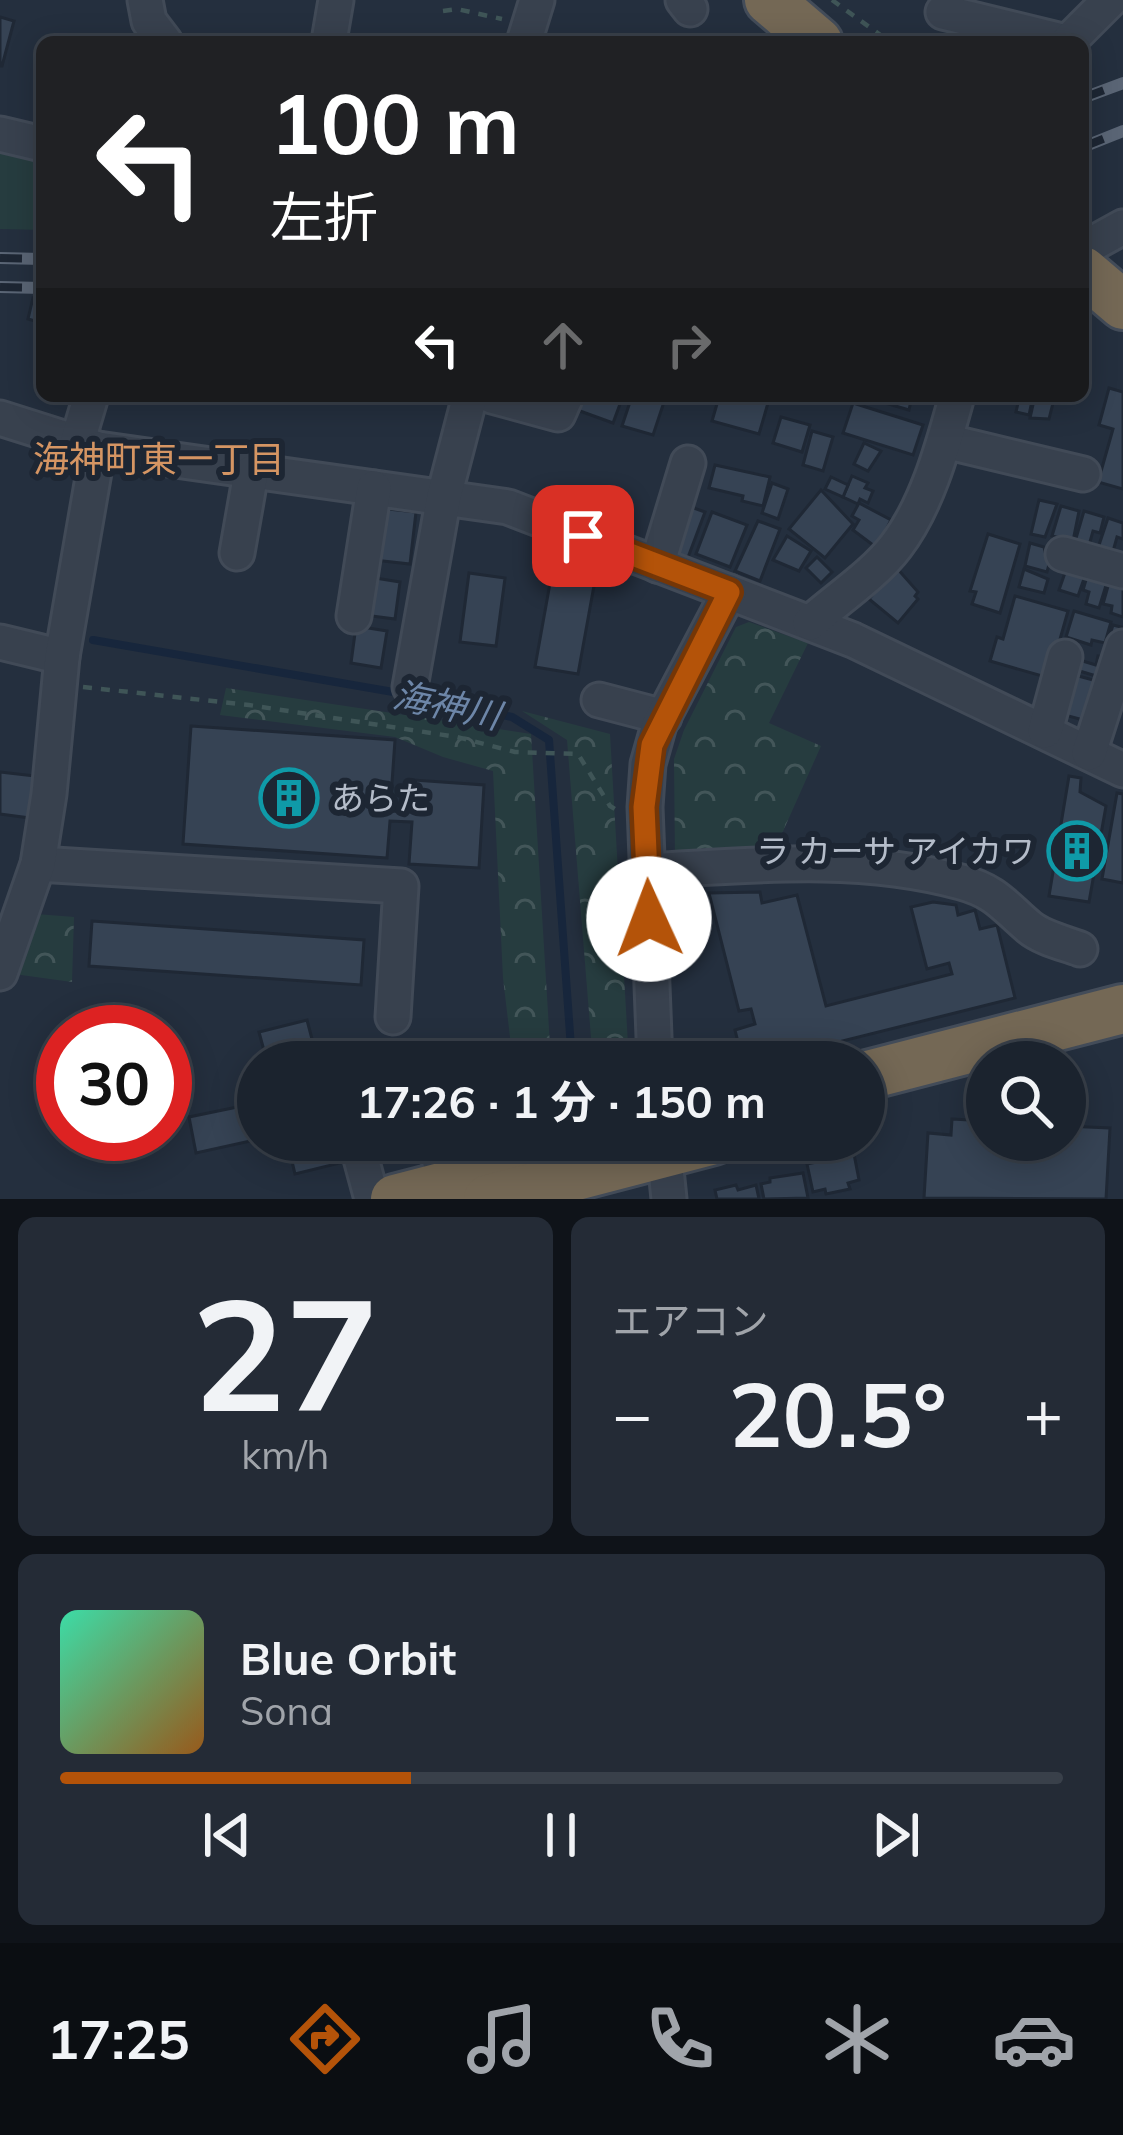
<!DOCTYPE html>
<html lang="ja">
<meta charset="utf-8">
<style>
:root{--surface:#1b232e;--page:#242b36;--text:#f1f3f6;--muted:#a0a4aa;--line:#39404a;--accent:#b45309}
body{margin:0;font-family:Mulish,"Noto Sans JP",sans-serif;background:var(--page);color:var(--text);height:100vh;display:flex;flex-direction:column;font-size:45px;white-space:nowrap}
*{box-sizing:border-box;margin:0}
p{font-size:39px;color:var(--muted)}
.icon{flex:none;width:66px;height:66px;fill:none;stroke:currentColor;stroke-width:2;stroke-linecap:round;stroke-linejoin:round}
.map{position:relative;height:1199px;overflow:hidden}
.panel{display:flex;flex-direction:column;gap:18px;padding:18px;background:#0f1319;flex:1}
.panel>*{flex:none}
.top-card{position:absolute;left:36px;top:36px;width:1053px;height:366px;border-radius:18px;box-shadow:0 6px 30px #0003,0 0 0 3px var(--line);background:#202124;color:#fff;overflow:hidden}
.controls{position:absolute;left:966px;top:1041px;display:grid;gap:24px}
.controls a{display:grid;place-items:center;width:120px;height:120px;border-radius:50%;background:var(--surface);box-shadow:0 6px 30px #0003,0 0 0 3px var(--line);font-size:60px}
.speed{position:absolute;left:36px;top:1005px;display:flex;gap:24px;font-size:60px;font-weight:700;text-align:center}
.speed>*{display:grid;place-content:center;width:156px;height:156px;border-radius:50%;background:var(--surface);box-shadow:0 6px 30px #0003,0 0 0 3px var(--line);line-height:1}
.speed .limit{border:18px solid #d22;background:#fff;color:#111}
.pin{position:absolute;display:grid;place-items:center;width:102px;height:102px;color:#fff;margin:-51px;border-radius:24px;box-shadow:0 6px 18px #0006}
.me{position:absolute;width:132px;margin:-66px;rotate:358deg;stroke-linejoin:round;filter:drop-shadow(0 0 9px #0008)}
.turn{display:flex;align-items:center;gap:42px;height:252px;padding:0 36px;font-size:54px}
.turn .icon{width:156px;height:156px;stroke-width:2.5}
.turn b{display:block;font-size:84px;line-height:102px}
.lanes{display:flex;align-items:center;height:114px;padding:0 36px;background:#0003;justify-content:center;gap:60px;direction:ltr}
.lanes .off{opacity:.35}
.big{font-size:90px;font-weight:700;line-height:1.1}
.panel .card{flex:1;display:flex;flex-direction:column;justify-content:center;gap:18px;min-width:0;padding:0 42px;border-radius:18px;background:var(--page)}
.panel .dial{align-items:center;gap:0}
.dial b{font-size:156px;line-height:1}
.song{display:flex;align-items:center;gap:36px}
.cover{width:144px;height:144px;border-radius:18px;background:linear-gradient(135deg,hsl(160 70% 55%),hsl(30 70% 35%))}
.played{height:12px;border-radius:6px;background:linear-gradient(90deg,var(--accent) 35%,var(--line) 35%)}
.keys{display:flex;justify-content:space-around;direction:ltr}
.heat{display:flex;justify-content:space-between;align-items:center;font-size:66px;direction:ltr}
.panel .tiles{flex:1;display:grid;gap:18px;grid-template-columns:1fr 1fr}
.card:last-child{grid-column:span 2}
.trip{position:absolute;left:237px;top:1041px;width:648px;height:120px;border-radius:60px;background:var(--surface);box-shadow:0 6px 30px #0003,0 0 0 3px var(--line);font-weight:700;line-height:120px;text-align:center}
.dock{display:flex;height:192px;justify-content:space-around;align-items:center;background:#0b0e12;color:var(--muted)}
.dock .icon{width:84px;height:84px}
.dock .active{color:var(--accent)}
.dock b{font-size:54px;color:var(--text)}
.map>svg:first-child{display:block}
.grass{fill:#263c3f}
.forest{fill:url(#forest-crowns)}
.lines{fill:none;stroke-linecap:round;stroke-linejoin:round}
.stream{stroke:#17263c;stroke-width:8}
.building{fill:#364354;stroke:#1f2835;stroke-width:3}
.minor-casing{stroke:#414a57;stroke-width:39}
.highway-casing{stroke:#434c59;stroke-width:54}
.path{stroke:#3f5557;stroke-width:4.5;stroke-dasharray:9 9;stroke-linecap:butt}
.minor{stroke:#38414e;stroke-width:33}
.highway{stroke:#746855;stroke-width:48}
.rail-casing{stroke:#5a6575;stroke-width:12}
.rail{stroke:#1d2633;stroke-width:8;stroke-dasharray:22;stroke-linecap:butt}
.route-casing{stroke:#753606;stroke-width:30}
.route{stroke:#b45309;stroke-width:21}
.labels{text-anchor:middle;stroke-width:12;stroke-linejoin:round;paint-order:stroke}
.poi-label{font-size:33px;fill:#b4bcc9;stroke:#1d2633;text-anchor:start}
.neighbourhood-label{font-size:36px;fill:#d59563;stroke:#1d2633}
.water-label{font-size:36px;font-style:italic;fill:#6d86a8;stroke:#1d2633}
</style>
<div class="map">
<svg width="1123" height="1199" viewBox="0 0 1123 1199">
<defs>
<pattern id="forest-crowns" width="20" height="18" patternUnits="userSpaceOnUse" patternTransform="scale(3)"><rect width="20" height="18" fill="#263c3f"/><path d="M2 6a3 3 0 1 1 6 0M12 15a3 3 0 1 1 6 0" fill="none" stroke="#435659"/></pattern>
</defs>
<rect width="100%" height="100%" fill="#242f3e"/>
<path class="grass" d="M0,143l42,11v76l-42,-1z"/>
<g class="forest">
<path d="M749,622l59,21 -39,80 52,23 -49,110 -97,3 -1,-100 10,-29 52,-103z"/>
<path d="M226,688l305,46 20,328h-38l-10,-84 -10,-207 -50,-14 -48,-20 -175,-22z"/>
<path d="M522,711l88,23 19,328h-36l-26,-322z"/>
<path d="M36,914l38,3 -2,65 -58,-8z"/>
</g>
<g class="lines">
<g class="stream">
<path d="M93,640l306,53"/>
<path d="M414,696l98,21 37,23 23,322"/>
</g>
</g>
<g class="building">
<path d="M0,17l14,4 -12,45h-2z"/>
<path d="M33,298l9,2v23l-14,-4z"/>
<path d="M1109,388l14,4v97l-25,-7 15,-53 -14,-4z"/>
<path d="M573,396h50l-10,27 -44,-16z"/>
<path d="M632,396h34l-13,39 -31,-9z"/>
<path d="M723,396h22l23,7 -9,31 -47,-13 7,-24z"/>
<path d="M884,396h28l-3,14 -27,-8z"/>
<path d="M1024,396h9l-4,19 -13,-3 3,-13z"/>
<path d="M1035,396l19,3 -5,20 -19,-1z"/>
<path d="M853,403l70,22 -10,30 -70,-22z"/>
<path d="M781,417l29,8 -8,27 -29,-9z"/>
<path d="M812,431l21,6 -10,34 -20,-6z"/>
<path d="M864,443l17,8 -13,20 -14,-7z"/>
<path d="M715,465l55,12 -7,29 -21,-5 1,-5 -34,-8z"/>
<path d="M852,476l16,7 -3,5 8,3 -5,12 -8,-4 -2,5 -15,-7z"/>
<path d="M831,477l17,8 -5,12 -18,-8z"/>
<path d="M772,483l16,6 -10,30 -16,-6z"/>
<path d="M821,490l32,34 -28,34 -36,-29z"/>
<path d="M1039,500l18,4 -12,33 -14,-3z"/>
<path d="M859,503l32,17 -14,28 -24,-18 6,-10 -7,-4z"/>
<path d="M688,506l17,6 -18,48 -17,-6z"/>
<path d="M1061,506l18,5 -6,30 -21,-5z"/>
<path d="M379,508l37,4 -6,52 -36,-4z"/>
<path d="M1084,511l20,6 -4,16 -7,-2 -5,18 -14,-4z"/>
<path d="M712,512l35,13 -17,42 -34,-13z"/>
<path d="M1108,518l15,5v16l-6,-2 -5,18 -15,-4z"/>
<path d="M758,521l22,8 -20,52 -25,-10z"/>
<path d="M988,534l32,10 -20,69 -28,-9 4,-12 -6,-1z"/>
<path d="M787,536l24,15 -12,20 -26,-11z"/>
<path d="M1030,543l14,4 2,9 5,1 -4,15 -22,-6z"/>
<path d="M817,557l15,15 -11,11 -15,-15z"/>
<path d="M554,561l43,8 -19,105 -43,-7z"/>
<path d="M895,566l23,26 -3,4 3,3 -20,24 -29,-24z"/>
<path d="M1067,567l19,6 -8,23 -19,-6z"/>
<path d="M1024,569l24,10 -4,14 -25,-6z"/>
<path d="M469,573l36,5 -9,68 -36,-4z"/>
<path d="M1088,573l20,6 -9,29 -13,-4 3,-12 -6,-2z"/>
<path d="M369,577l31,5 -5,37 -31,-4z"/>
<path d="M1110,579l13,4v34l-12,-4 1,-7 -9,-2z"/>
<path d="M1015,596l53,15 -19,67 -59,-17 7,-24 6,2z"/>
<path d="M1074,611l37,11 -6,21 -13,-3 -1,5 -25,-8z"/>
<path d="M1113,625l8,2 -15,52 -33,-10 3,-10 20,6 2,-9 5,1z"/>
<path d="M356,626l31,5 -6,37 -30,-5z"/>
<path d="M1067,673l30,8 -10,40 -30,-8z"/>
<path d="M191,726l204,14 -5,71 22,1 2,-32 70,5 -5,83 -70,-4 3,-42 -22,-1 -3,37 -204,-14z"/>
<path d="M0,772l35,4 -5,42 -30,-4z"/>
<path d="M1069,776l12,2 -1,14 26,14 -17,96 -40,-6z"/>
<path d="M1117,793l6,1v89l-21,-4z"/>
<path d="M760,892l2,11 35,-8 29,111 126,-32 -3,-11 -22,6 -16,-62 22,-5 23,3 2,10 17,-5 5,19 17,-4 18,73 -257,64h-15l-8,-32 20,-6 -4,-15 -12,2 -30,-118z"/>
<path d="M92,921l272,19 -3,45 -272,-19z"/>
<path d="M307,1020l11,42h-51l-8,-30z"/>
<path d="M247,1105l8,35 -59,13 -7,-36z"/>
<path d="M952,1119l35,2v19h78v-14l45,2 -4,71 -182,-1 4,-65 23,2z"/>
<path d="M287,1140h51l6,22 -49,12z"/>
<path d="M854,1154l5,26 -11,3 2,6 -24,5 -1,-5 -12,3 -6,-28z"/>
<path d="M803,1173l5,25 -44,1 -3,-15 9,-2v-4z"/>
<path d="M736,1185l2,5 18,-5 3,14h-42l-2,-9z"/>
</g>
<g class="lines">
<defs>
<g id="minor">
<path d="M145,0l4,21 16,21"/>
<path d="M683,0l7,9"/>
<path d="M943,12l123,30"/>
<path d="M329,41l7,-41"/>
<path d="M524,42l13,-42"/>
<path d="M1068,42l42,-42"/>
<path d="M0,134l42,10"/>
<path d="M1083,249l40,-22"/>
<path d="M492,396l66,18 8,-18"/>
<path d="M0,418l98,31 410,58 345,133 270,130"/>
<path d="M945,441l138,33"/>
<path d="M77,443l14,-47"/>
<path d="M237,553l14,-80"/>
<path d="M1063,554l60,17"/>
<path d="M657,565l31,-102"/>
<path d="M354,616l20,-128"/>
<path d="M810,623c27,-24 64,-48 86,-77 32,-42 47,-100 61,-150"/>
<path d="M0,642l62,15"/>
<path d="M410,687l34,-191 26,-100"/>
<path d="M599,700l65,17"/>
<path d="M1045,731l20,-74"/>
<path d="M1089,753l34,-106"/>
<path d="M38,864l363,22 -8,131"/>
<path d="M647,871c103,-6 213,-17 314,11 36,10 43,24 68,45 13,11 35,16 51,22"/>
<path d="M0,973l38,-109 11,-70 13,-137 36,-208"/>
<path d="M401,1062l15,-4 1,4"/>
<path d="M655,1062l-10,-255 3,-43 11,-39 70,-133"/>
<path d="M356,1140l16,59"/>
<path d="M435,1140l10,46"/>
<path d="M663,1140l6,59"/>
</g>
<g id="highway">
<path d="M769,0l49,42"/>
<path d="M1083,271l40,34"/>
<path d="M864,1076l259,-67"/>
<path d="M395,1199l123,-32"/>
<path d="M488,1199l226,-59"/>
</g>
</defs>
<use href="#minor" class="minor-casing"/>
<use href="#highway" class="highway-casing"/>
<g class="path">
<path d="M832,0l58,42"/>
<path d="M443,11l14,-2 45,10"/>
<path d="M83,687l166,18 208,32 58,15 63,2 32,52 8,5"/>
</g>
<use href="#minor" class="minor"/>
<use href="#highway" class="highway"/>
<defs>
<g id="rail">
<path d="M1083,98l40,-15"/>
<path d="M1083,147l40,-16"/>
<path d="M0,258l42,1"/>
<path d="M0,287l42,1"/>
</g>
</defs>
<use href="#rail" class="rail-casing"/>
<use href="#rail" class="rail"/>
</g>
<g class="lines">
<defs>
<path id="route" d="M583,536l146,56 -77,153 -8,62 5,112"/>
</defs>
<use href="#route" class="route-casing"/>
<use href="#route" class="route"/>
</g>
<defs>
<symbol id="building-ring" viewBox="-11 -11 22 22"><circle r="9.5" fill="#1d2633" stroke="#0f9aa8" stroke-width="1.5"/><path d="M-4-6H4V6H1V3H-1V6H-4ZM-2.5-4.3h1.7v1.8h-1.7ZM.8-4.3h1.7v1.8H.8ZM-2.5-1h1.7V.8h-1.7ZM.8-1h1.7V.8H.8Z" fill="#0f9aa8"/></symbol>
</defs>
<g fill-rule="evenodd">
<use href="#building-ring" x="256" y="765" width="66" height="66"/>
<use href="#building-ring" x="1044" y="818" width="66" height="66"/>
</g>
<g class="labels">
<g class="poi-label">
<text x="331" y="810">あらた</text>
<text x="1035" y="863" text-anchor="end">ラ カーサ アイカワ</text>
</g>
<g class="neighbourhood-label">
<text x="159" y="472">海神町東一丁目</text>
</g>
<g class="water-label">
<text transform="translate(447 705) rotate(12)" y="13">海神川</text>
</g>
</g>
</svg>
<div class="controls">
<a><svg class="icon" aria-label="search" viewBox="0 0 24 24"><circle cx="10" cy="10" r="6"/><path d="M15 15l6 6"/></svg></a>
</div>
<div class="speed"><div class="limit">30</div></div>
<div class="pin" style="left:583px;top:536px;background:#d93025"><svg class="icon" aria-label="arrive" viewBox="0 0 24 24"><path d="M6 21V4h12l-3 4 3 4H6"/></svg></div>
<svg class="me" style="left:649px;top:919px" viewBox="-20 -20 40 40"><circle r="19" fill="#fff"/><path d="M0-13L10 11 0 6-10 11z" fill="#b45309"/></svg>
<div class="trip">17:26 · 1 分 · 150 m</div>
<div class="top-card">
<div class="turn"><svg class="icon" aria-label="left" viewBox="0 0 24 24"><path d="M17 20v-9H6M10 6l-5 5 5 5"/></svg><div><b>100 m</b>左折</div></div>
<div class="lanes"><svg class="icon" aria-label="left" viewBox="0 0 24 24"><path d="M17 20v-9H6M10 6l-5 5 5 5"/></svg><svg class="icon off" aria-label="ahead" viewBox="0 0 24 24"><path d="M12 20V5M6 11l6-6 6 6"/></svg><svg class="icon off" aria-label="right" viewBox="0 0 24 24"><path d="M7 20v-9h11M14 6l5 5-5 5"/></svg></div>
</div>
</div>
<section class="panel">
<div class="tiles">
<div class="card dial"><b>27</b><p>km/h</p></div>
<div class="card"><p>エアコン</p>
<div class="heat"><a>−</a><b class="big">20.5°</b><a>+</a></div>
</div>
<div class="card">
<div class="song"><i class="cover"></i><div><b>Blue Orbit</b><p>Sona</p></div></div>
<div class="played"></div>
<div class="keys"><svg class="icon" aria-label="previous" viewBox="0 0 24 24"><path d="M18 5L8 12l10 7zM5 5v14"/></svg><svg class="icon" aria-label="pause" viewBox="0 0 24 24"><path d="M8 5v14M16 5v14"/></svg><svg class="icon" aria-label="next" viewBox="0 0 24 24"><path d="M6 5l10 7-10 7zM19 5v14"/></svg></div>
</div>
</div>
</section>
<nav class="dock">
<b>17:25</b>
<svg class="icon active" aria-label="directions" viewBox="0 0 24 24"><path d="M12 3l9 9-9 9-9-9zM9 14v-3h6M13 9l2 2-2 2"/></svg>
<svg class="icon" aria-label="music" viewBox="0 0 24 24"><path d="M9 18V5l10-2v13"/><circle cx="6" cy="18" r="3"/><circle cx="16" cy="16" r="3"/></svg>
<svg class="icon" aria-label="phone" viewBox="0 0 24 24"><path d="M5 4h4l2 5-3 2q2 4 5 5l2-3 5 2v4C11 20 4 13 5 4z"/></svg>
<svg class="icon" aria-label="climate" viewBox="0 0 24 24"><path d="M12 3v18M4 7l16 10M4 17L20 7"/></svg>
<svg class="icon" aria-label="car" viewBox="0 0 24 24"><path d="M5 17H2v-5l4-1 3-4h7l3 4 3 1v5h-3M9 17h6M6 11h13"/><circle cx="7" cy="17" r="2"/><circle cx="17" cy="17" r="2"/></svg>
</nav>
